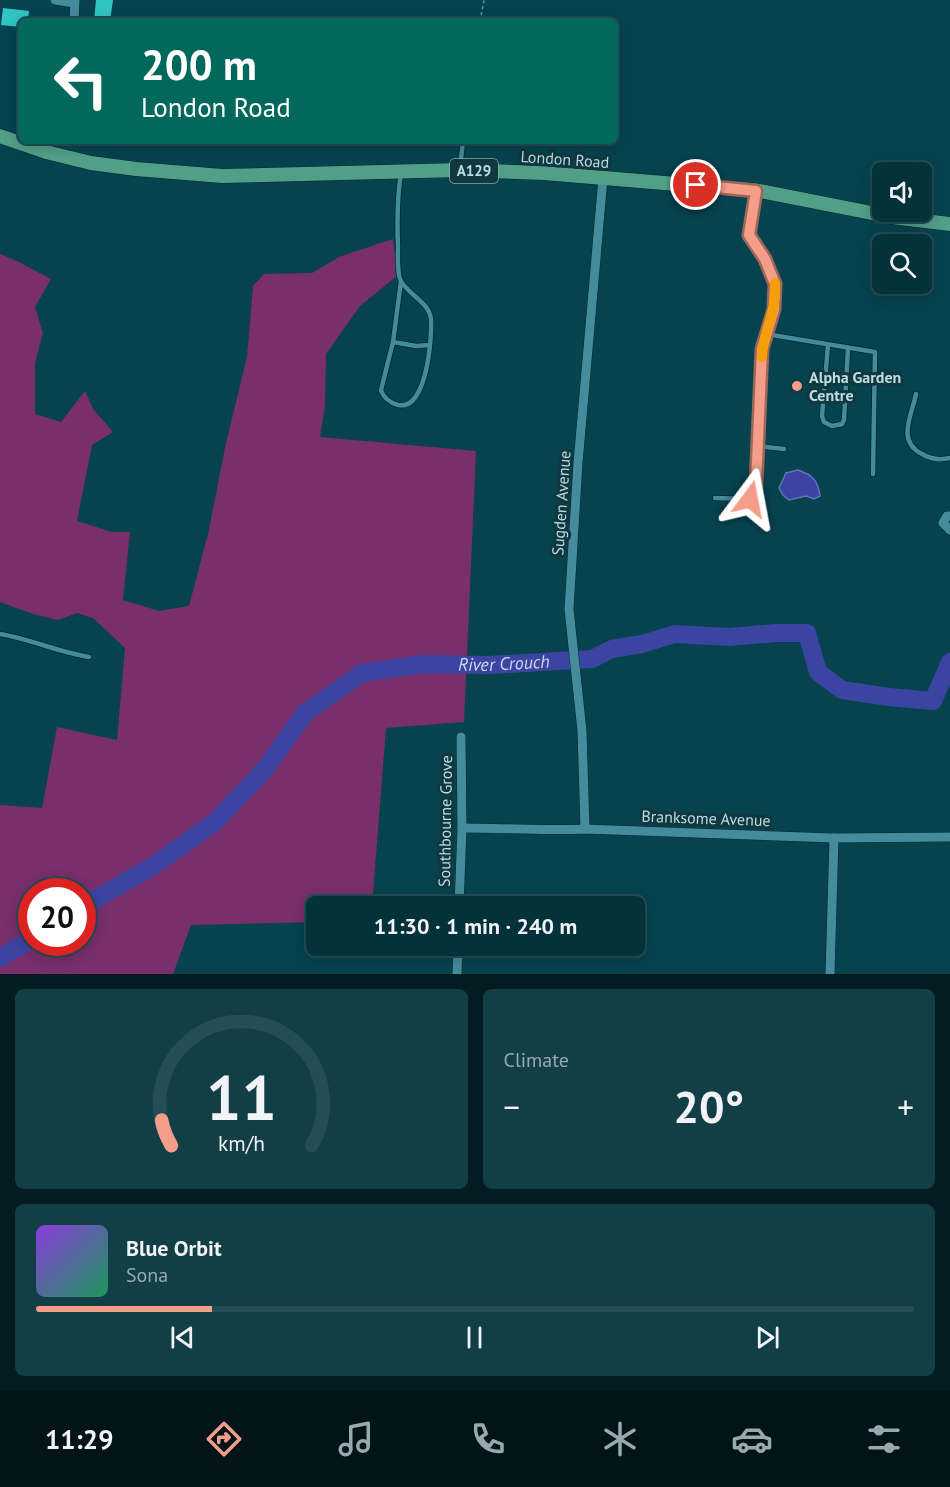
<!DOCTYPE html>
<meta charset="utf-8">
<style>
:root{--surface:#04323b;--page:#123e46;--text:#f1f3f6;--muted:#97aaaf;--line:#254d55;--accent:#f49e89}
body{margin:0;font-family:"PT Sans",sans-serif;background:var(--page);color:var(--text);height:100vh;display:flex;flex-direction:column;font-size:22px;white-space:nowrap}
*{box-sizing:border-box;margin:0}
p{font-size:20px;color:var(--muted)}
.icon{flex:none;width:33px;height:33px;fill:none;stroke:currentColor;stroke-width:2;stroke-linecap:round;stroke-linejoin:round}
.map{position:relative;height:974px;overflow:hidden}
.panel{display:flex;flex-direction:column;gap:15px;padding:15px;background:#021c20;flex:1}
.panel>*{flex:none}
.top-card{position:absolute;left:18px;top:18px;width:600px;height:126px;border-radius:9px;box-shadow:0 3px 15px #0003,0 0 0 2px var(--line);background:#00695c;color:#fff;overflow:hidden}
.controls{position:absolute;left:872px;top:162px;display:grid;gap:12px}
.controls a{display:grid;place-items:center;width:60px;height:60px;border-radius:9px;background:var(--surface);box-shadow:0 3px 15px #0003,0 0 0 2px var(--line);font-size:30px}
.speed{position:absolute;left:18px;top:878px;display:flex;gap:12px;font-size:30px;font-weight:700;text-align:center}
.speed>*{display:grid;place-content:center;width:78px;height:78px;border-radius:50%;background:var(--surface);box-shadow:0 3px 15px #0003,0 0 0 2px var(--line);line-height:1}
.speed .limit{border:9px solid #d22;background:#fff;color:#111}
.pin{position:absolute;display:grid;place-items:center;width:51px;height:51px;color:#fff;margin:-26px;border:3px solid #fff;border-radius:50%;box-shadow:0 2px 6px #0007}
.me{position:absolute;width:66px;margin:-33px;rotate:13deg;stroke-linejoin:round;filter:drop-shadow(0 0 4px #0008)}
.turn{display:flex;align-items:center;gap:21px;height:126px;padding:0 24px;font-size:27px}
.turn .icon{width:78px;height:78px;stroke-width:2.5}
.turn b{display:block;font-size:42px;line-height:51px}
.big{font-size:45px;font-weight:700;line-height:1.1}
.panel .tile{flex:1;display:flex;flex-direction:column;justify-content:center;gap:9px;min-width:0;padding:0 21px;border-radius:9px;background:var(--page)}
.panel .dial{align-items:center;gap:0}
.dial svg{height:156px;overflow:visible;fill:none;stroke:var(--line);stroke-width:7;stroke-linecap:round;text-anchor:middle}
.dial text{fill:var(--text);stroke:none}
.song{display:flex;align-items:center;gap:18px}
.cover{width:72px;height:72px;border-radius:9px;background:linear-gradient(135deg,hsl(270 70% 55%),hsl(150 70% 35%))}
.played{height:6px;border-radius:3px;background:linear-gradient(90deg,var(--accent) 20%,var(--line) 20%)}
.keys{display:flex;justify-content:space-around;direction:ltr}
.heat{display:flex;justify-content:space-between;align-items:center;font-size:33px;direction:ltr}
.panel .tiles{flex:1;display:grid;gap:15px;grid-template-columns:1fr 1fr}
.tile:last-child{grid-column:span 2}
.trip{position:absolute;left:306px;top:896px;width:339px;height:60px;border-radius:9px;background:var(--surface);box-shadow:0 3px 15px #0003,0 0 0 2px var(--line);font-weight:700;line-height:60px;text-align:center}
.dock{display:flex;height:96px;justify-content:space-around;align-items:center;background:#021418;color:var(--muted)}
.dock .icon{width:42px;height:42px}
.dock .current{color:var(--accent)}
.dock b{font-size:27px;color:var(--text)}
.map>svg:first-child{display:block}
.green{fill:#782f6c;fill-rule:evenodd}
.water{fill:#3b44a1;stroke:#6172b5;stroke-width:1.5}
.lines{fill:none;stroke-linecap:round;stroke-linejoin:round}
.river{stroke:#3b44a1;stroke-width:18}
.building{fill:#2fc5c4}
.service-casing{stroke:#002830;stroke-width:6}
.minor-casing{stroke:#002830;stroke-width:10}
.primary-casing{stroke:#002830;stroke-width:15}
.path{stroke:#66949e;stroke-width:1.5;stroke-dasharray:3 3;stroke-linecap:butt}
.service{stroke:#448b9b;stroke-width:4.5}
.minor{stroke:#448b9b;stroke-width:9}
.primary{stroke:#529f87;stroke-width:14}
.route-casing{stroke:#9f6759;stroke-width:15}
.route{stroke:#f49e89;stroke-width:10}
.slow{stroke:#f59e0b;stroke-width:10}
.poi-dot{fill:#f49e89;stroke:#11373f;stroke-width:2}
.labels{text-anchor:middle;stroke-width:6;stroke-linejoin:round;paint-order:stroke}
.shield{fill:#11373f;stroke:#87aab2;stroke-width:1.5}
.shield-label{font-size:15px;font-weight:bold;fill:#badce4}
.street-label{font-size:16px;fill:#badce4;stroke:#11373f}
.poi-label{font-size:16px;font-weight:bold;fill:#badce4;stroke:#11373f;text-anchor:start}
.water-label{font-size:18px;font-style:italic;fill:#ced5ee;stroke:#11373f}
</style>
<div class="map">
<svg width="950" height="974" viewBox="0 0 950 974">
<rect width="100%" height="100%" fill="#06434f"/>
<path class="green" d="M393,239l4,37 -37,30 -34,48 -1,52 -5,31 156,14 -12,271 -78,6 -14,178h-56v16l-125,3 -18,49h-173v-169l42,3 15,-81 60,13 8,-92 -32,-30 -16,-5 -19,7 -25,-6 -33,-12v-348l17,7 34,18 -16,28 8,26 -8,30v51l26,8 24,-31 8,18 20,23 -21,13 -15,76 35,11h18l-7,68 36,11 30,-5 19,-72 18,-91 21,-86 6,-71 11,-12 48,-1 27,-16zM32,891h50v51h-50z"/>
<path class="water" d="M798,470c15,5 20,11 22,26l-6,3 -8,-3 -17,4 -6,-5 -4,-7 7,-15z"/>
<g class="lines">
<g class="river">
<path id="s1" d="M82,907l71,-41 62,-44 50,-53 40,-56 57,-40 61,-9 66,1 103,-6 20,-10 30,-5 33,-10 54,3 47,-4h31l11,39 24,18 47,7 44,4 17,-39"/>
<path d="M0,958l32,-19"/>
</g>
</g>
<g class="building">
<path d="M96,0h17l-3,21h-16z"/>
<path d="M3,8l26,3 -1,10h-7v6l-20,-2z"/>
</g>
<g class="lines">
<defs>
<g id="service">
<path d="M460,168l3,-27"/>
<path d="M401,173c-4,25 -4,49 -3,74 0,10 -1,23 2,32 6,15 29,22 31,40 1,19 -4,92 -33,86 -8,-2 -15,-8 -17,-15l12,-48 23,4 13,-1"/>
<path d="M756,193l-7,42c5,9 11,16 16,24 15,24 11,51 1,75l109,18 -2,122"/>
<path d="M766,334l-4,15 -4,97 26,3"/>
<path d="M393,342l8,-61"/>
<path d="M828,345l-6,71 2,6 8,4 10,-2 2,-4 4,-72"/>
<path d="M916,394c-4,21 -20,47 6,60 8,5 19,6 28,4"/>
<path d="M715,498l35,1 5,-5 3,-48"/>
<path d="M0,634c30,5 58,18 89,23"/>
</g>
<g id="minor">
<path d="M55,0l19,3"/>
<path d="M74,21l1,-21"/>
<path d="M950,516h-3l-4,7 7,7"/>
<path d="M462,828c41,0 82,3 123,1l249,9 116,-1"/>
<path d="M585,829l-3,-98 -13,-122 9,-146 25,-285"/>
<path d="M459,906l3,-78 -1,-91"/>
<path d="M457,974l1,-29"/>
<path d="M830,974l4,-136"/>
</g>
<path id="primary" d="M0,136l46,16 45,11 45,6 86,7 238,-6 84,3 216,18 132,26 58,7"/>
</defs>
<use href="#service" class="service-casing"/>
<use href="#minor" class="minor-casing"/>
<use href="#primary" class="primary-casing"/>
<path class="path" d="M480,21l4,-21"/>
<use href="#service" class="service"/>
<use href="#minor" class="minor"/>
<use href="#primary" class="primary"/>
</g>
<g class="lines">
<defs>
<path id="route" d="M696,185l60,6 -7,44 16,24 10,25 -1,25 -12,40 -6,136 -1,9 -5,5"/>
</defs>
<use href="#route" class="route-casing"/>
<use href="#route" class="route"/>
<path class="slow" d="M762,357c1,-27 15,-44 13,-74"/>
</g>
<circle class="poi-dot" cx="797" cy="386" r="6"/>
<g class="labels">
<rect class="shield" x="450" y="159" width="48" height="24" rx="4.5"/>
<g class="shield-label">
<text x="474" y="176">A129</text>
</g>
<g class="street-label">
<text transform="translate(565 159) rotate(4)" y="6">London Road</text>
<text transform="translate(561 503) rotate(-86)" y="6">Sugden Avenue</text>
<text transform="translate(706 818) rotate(2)" y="6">Branksome Avenue</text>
<text transform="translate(445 821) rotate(-89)" y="6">Southbourne Grove</text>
</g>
<g class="poi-label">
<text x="809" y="383">Alpha Garden<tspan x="809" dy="18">Centre</tspan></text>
</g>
<g class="water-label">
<text dy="6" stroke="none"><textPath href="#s1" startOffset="512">River Crouch</textPath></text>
</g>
</g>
</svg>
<div class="controls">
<a><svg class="icon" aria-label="sound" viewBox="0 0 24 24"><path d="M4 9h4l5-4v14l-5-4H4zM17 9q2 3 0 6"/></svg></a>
<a><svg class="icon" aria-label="search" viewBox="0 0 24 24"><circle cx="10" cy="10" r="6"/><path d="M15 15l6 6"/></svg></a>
</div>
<div class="speed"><div class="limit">20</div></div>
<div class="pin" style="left:696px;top:185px;background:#d93025"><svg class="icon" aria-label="arrive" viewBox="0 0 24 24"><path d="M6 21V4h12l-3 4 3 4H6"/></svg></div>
<svg class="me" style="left:750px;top:499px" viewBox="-20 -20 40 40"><path d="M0-17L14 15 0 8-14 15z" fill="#f49e89" stroke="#fff" stroke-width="4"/></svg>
<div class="trip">11:30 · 1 min · 240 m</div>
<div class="top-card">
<div class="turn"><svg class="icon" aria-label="left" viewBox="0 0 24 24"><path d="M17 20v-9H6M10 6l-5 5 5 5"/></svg><div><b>200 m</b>London Road</div></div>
</div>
</div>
<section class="panel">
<div class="tiles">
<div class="tile dial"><svg viewBox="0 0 100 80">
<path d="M14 69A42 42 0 1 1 86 69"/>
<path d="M14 69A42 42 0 0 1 9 56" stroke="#f49e89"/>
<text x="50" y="56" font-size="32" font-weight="700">11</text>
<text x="50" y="72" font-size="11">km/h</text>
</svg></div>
<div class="tile"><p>Climate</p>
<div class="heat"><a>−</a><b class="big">20°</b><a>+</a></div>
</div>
<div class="tile">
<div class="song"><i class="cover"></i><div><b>Blue Orbit</b><p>Sona</p></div></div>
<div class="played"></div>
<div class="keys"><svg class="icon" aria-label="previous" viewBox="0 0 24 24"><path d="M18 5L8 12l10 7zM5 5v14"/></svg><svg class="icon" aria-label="pause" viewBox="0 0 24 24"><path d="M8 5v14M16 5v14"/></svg><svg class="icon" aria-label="next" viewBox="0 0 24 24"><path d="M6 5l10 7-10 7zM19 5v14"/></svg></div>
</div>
</div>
</section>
<nav class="dock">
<b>11:29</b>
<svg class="icon current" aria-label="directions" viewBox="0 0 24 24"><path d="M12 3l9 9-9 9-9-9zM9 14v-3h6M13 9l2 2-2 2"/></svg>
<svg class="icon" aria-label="music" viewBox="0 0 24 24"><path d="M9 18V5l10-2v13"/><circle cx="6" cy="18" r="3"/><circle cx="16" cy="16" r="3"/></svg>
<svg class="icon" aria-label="phone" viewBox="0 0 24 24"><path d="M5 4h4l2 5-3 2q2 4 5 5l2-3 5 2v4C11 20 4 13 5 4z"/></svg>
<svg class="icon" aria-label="climate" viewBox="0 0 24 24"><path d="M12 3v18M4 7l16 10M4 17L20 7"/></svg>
<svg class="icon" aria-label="car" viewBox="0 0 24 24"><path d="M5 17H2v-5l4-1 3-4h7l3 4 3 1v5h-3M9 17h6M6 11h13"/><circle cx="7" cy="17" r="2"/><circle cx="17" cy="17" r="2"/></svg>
<svg class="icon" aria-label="filters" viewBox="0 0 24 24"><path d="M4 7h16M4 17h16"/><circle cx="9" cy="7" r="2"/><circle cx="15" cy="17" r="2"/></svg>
</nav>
